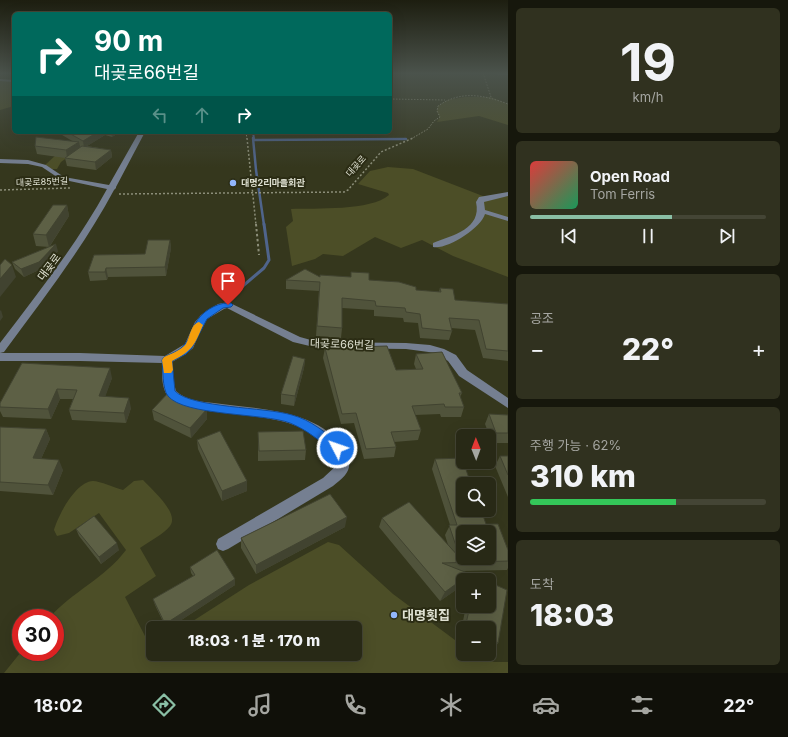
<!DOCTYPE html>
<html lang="ko">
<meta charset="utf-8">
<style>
:root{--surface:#282916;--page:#30311f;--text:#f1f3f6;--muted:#a5a6a1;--line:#444535;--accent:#8abfa5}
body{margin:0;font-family:Inter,"Noto Sans KR",sans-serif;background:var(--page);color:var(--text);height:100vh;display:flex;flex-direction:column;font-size:15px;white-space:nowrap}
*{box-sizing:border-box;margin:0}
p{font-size:13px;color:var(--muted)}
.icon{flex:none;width:22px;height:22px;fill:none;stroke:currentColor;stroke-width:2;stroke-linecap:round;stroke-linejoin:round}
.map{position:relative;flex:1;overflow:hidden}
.details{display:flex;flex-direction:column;gap:8px;padding:8px;background:#16170c;width:280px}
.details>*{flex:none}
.hud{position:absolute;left:12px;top:12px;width:380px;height:122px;border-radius:6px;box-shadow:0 4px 16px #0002,0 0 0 1px var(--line);background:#00695c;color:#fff;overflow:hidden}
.needle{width:26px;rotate:359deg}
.controls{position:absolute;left:456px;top:429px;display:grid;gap:8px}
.controls a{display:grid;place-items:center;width:40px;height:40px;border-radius:6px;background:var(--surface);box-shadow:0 4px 16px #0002,0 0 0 1px var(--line);font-size:20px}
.speed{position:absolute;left:12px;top:609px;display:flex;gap:8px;font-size:20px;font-weight:700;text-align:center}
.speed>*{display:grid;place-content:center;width:52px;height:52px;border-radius:50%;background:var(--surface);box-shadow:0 4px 16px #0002,0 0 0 1px var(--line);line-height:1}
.speed .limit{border:6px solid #d22;background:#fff;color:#111}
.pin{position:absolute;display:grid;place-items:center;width:34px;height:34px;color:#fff;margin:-41px -17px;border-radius:50% 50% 50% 0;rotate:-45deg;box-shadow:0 0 4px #0007}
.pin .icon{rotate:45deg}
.me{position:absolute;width:44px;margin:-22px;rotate:311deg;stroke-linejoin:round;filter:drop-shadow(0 0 3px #0008)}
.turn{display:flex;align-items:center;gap:14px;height:84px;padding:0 16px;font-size:18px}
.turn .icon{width:52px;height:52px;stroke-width:2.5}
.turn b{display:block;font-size:28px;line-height:34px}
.lanes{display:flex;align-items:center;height:38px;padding:0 16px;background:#0003;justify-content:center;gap:20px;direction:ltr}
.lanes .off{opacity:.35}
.big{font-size:30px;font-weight:800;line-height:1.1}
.details .card{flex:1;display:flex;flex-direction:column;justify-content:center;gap:6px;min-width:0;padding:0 14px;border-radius:6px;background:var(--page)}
.details .dial{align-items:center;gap:0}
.dial b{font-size:52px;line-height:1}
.song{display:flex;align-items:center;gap:12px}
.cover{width:48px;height:48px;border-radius:6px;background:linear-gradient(135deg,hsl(0 70% 55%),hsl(150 70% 35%))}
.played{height:4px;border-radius:2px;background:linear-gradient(90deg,var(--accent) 60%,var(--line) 60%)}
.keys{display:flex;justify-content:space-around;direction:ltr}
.heat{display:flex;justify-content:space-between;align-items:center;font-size:22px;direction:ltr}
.charge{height:6px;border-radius:3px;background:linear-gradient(90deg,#34c759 62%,var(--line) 0)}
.trip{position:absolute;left:146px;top:621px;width:216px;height:40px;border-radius:6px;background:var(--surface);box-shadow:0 4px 16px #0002,0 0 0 1px var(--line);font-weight:800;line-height:40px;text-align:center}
.tabs{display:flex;height:64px;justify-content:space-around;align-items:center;background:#101009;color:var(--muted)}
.tabs .icon{width:28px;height:28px}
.tabs .active{color:var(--accent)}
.tabs b{font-size:18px;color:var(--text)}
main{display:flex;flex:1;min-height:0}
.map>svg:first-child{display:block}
.green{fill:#4c4e27}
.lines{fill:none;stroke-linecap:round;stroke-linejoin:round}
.stream-far2{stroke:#4f648b;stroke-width:2}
.stream-far1{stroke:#4f648b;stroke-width:2.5}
.stream{stroke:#4f648b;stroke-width:3}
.path-far2{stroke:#8c8e79;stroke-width:1;stroke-dasharray:1.5 1.5;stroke-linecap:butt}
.path-far1{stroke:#8c8e79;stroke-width:1.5;stroke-dasharray:2 2;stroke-linecap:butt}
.path{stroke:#8c8e79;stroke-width:2;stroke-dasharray:2.5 2.5;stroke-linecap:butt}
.minor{fill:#757f91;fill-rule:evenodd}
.wall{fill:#50533b}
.shaded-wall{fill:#414330}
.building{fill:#5d6045;stroke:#414330;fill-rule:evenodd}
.route{fill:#1a73e8;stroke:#114b97}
.slow{fill:#f59e0b}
.poi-dot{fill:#92b7fd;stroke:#2b2c14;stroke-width:1.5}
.labels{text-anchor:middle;stroke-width:4;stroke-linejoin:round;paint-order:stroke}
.far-street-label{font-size:9px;fill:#dfe1d2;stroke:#2b2c14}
.far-poi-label{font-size:9px;font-weight:bold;fill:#dfe1d2;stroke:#2b2c14;text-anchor:start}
.street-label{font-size:11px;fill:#dfe1d2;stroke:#2b2c14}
.near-poi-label{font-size:13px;font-weight:bold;fill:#dfe1d2;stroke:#2b2c14;text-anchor:start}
</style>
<main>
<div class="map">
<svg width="508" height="673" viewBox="0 0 508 673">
<rect width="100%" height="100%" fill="#35371d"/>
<g class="green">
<path d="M0,80l14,1v25l-14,4z"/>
<path d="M465,97h26l17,7v21l-29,-9 -42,6 3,-5 -3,-6 1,-5 9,-6z"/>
<path d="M76,151l-15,11 -4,7h-5l-7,-4 12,-11z"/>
<path d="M388,167l25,2 75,29 20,-2v81l-55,-21 -31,-16 -21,8 -26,-11 -32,19 -20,-2 -8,5 -23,7 -6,-39 7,-6 -2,-12c24,-1 80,2 98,-14l-1,-2 -30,-9 12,-13z"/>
<path d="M143,480c8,9 37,33 27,46 -6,8 -22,16 -30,22l16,28 -31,21 21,41 7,2v14h202v-26h-173l67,-43 79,-43 11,3 54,49 70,52v8h11l20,8h14v11h-504l17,-21h34v-34h-6c23,-26 56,-40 77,-68l-27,-37 -30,20 -12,3 -3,-6c4,-14 21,-48 39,-49 7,0 22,7 30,9l11,-9z"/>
</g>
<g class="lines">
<g class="stream-far2">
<path d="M489,73l19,1"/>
<path d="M253,132l1,7"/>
<path d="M374,139h32"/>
</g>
<g class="stream-far1">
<path d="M253,138l3,32 8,55"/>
<path d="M254,140l152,-1"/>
</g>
<path class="stream" d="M237,291l27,-23 5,-8 -5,-36"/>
<g class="path-far2">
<path d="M483,73l8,24"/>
<path d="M390,99l55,1"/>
<path d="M246,132l1,7"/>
<path d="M411,139l17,-10 6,-8 6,-4 -3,-6 1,-5c23,-16 46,-11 70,-2"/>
</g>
<g class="path-far1">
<path d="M247,138l9,87"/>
<path d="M0,190l70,-2"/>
<path d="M119,194l225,-2 4,-2 33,-38 32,-14"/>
</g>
<path class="path" d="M256,224l3,31"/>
<g class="minor">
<path d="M0,79l14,1v2l-14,-1z"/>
<path d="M139,132h6l-29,55v1l-2,2c-31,58 -71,109 -110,162l-4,1h80l85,3 20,-12 10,-22 6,-7 17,-11 10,-2 72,35 18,5 88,1 24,2 14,4 12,6 11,15 41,28v10l-49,-32 -11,-15 -12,-8 -30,-4 -88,-1 -25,-6 -66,-34 -3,1 -17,10 -3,4 -11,25 -7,6 -14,8 1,18 3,11c9,9 26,11 38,12 42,6 107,6 131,48 10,17 1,25 -12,35l-105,63 -5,2 -5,-2 -2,-5 2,-5 105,-61 14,-13c0,-8 -4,-12 -9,-18 -31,-35 -87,-29 -130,-38 -9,-2 -22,-4 -28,-10 -9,-9 -8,-24 -8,-36l-82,-2h-80v-18c38,-50 77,-99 107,-154l-47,-10 -18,-12 -14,-3 -28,-1v-4l28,1 18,5 18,12 45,8z"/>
<path d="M508,192v4l-24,6 1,8 23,7v4l-23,-7c-4,14 -38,36 -52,33v-4c20,-8 49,-14 43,-41l3,-5z"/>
</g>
</g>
<g class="wall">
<path d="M57,132h63l-8,5 -7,-2 -18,11 24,4 1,7 -16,13 -29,-4 -2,-8 -28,-4 -2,-8 39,-4z"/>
<path d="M67,205l2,11 -19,30 8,5 -17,18 -17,8 -9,-8 -3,-7 37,-15 -13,-1 -3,-12z"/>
<path d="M170,240l1,8 -5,28 -58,1 -1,3 -17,1 -2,-9 57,-18z"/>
<path d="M351,272l18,8 47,10 23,2 1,-4 15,12 53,4v57l-25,-3 -8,-28 -24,-2 1,3 -3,9 -29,-2 -2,-15 -14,-1 -1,-4 -29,-2v-6l-32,-2v20l-1,10 -25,-2 3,-45 -33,-2v-9l65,-3z"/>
<path d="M325,348l71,22 20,-1 -2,-5 2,-10 46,39 -2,4 4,10 -3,10h-20l-1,-3 -25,1 6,15 -3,10 -24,2 2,5 -2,10 -30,2 -10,-36 -13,1 -18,-66z"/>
<path d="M305,359l-1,9 -10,38 -13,-2v-10z"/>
<path d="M22,363l90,15 -7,18 26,12 -5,15 -54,-3 -3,-10 4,-11h-13l-9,20 -48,-2 -3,-6v-8z"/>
<path d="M207,409v10l-16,19 -37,-18 -2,-10z"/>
<path d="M489,414l19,1v28h-16l-7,-19z"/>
<path d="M0,427l46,2 4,10 -9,20 22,11 -10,25 -53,-4z"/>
<path d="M258,432l48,18 -1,10 -47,1z"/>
<path d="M197,440l50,41v10l-25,10 -24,-52z"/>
<path d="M500,456h8v41l-13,-31z"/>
<path d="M435,459l51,65 22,26v18l-1,2 -45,1 8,3 -3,6h-4v5l-23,16 -61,-74 3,-9 66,27 -3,-10 5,-10 -18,-56z"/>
<path d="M345,527l-89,47 -15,-26v-10z"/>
<path d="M76,529l43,21 -18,14 -22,-28z"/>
<path d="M190,567l45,12v6l-66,43h-3l-11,-23 -2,-6 40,-23 -2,-3z"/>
<path d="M466,606h23l9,37 -6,9 -3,-2v-22h-26v10l-3,-2z"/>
</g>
<g class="shaded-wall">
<path d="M98,132h6l1,3 -21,13 -1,-7z"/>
<path d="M111,132h9l-8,5z"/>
<path d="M79,142l2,8 -14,8 -1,-8z"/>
<path d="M111,150l1,7 -16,13 -1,-8z"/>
<path d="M67,205l2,11 -20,31 -3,-12z"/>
<path d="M170,240l1,8 -5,28 -1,-9z"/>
<path d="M56,244l2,7 -17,18 -17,8 -3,-8z"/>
<path d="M12,265l4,12 -16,20v-18z"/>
<path d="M106,268l2,9 -1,3 -2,-8z"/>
<path d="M1,310l2,7 -3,4v-10z"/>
<path d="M305,359l-1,9 -10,38 1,-10z"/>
<path d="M110,368l2,10 -10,28 -3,-10z"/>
<path d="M57,389l3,10 -9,20 -3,-10z"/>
<path d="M129,398l2,10 -5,15 -2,-10z"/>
<path d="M207,409v10l-16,19 -1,-10z"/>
<path d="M46,429l4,10 -13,29 -4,-10z"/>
<path d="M59,460l4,10 -10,25 -5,-10z"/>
<path d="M247,481v10l-25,10v-10z"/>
<path d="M347,517l-2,10 -89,47v-9z"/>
<path d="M117,543l2,7 -18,14 -2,-7z"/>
<path d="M470,574l-3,6h-4v5l-23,16 5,-9z"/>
<path d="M235,579v6l-66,43h-3l-1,-4z"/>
</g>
<g class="building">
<path d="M67,132h31l-15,9z"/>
<path d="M36,137l43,5 -13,8 -31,-4z"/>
<path d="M82,146l29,4 -16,12 -30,-4z"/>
<path d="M53,205h14l-21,30 -13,-1z"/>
<path d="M148,240h22l-5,27 -59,1 -1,4h-17l6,-17 51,-1z"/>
<path d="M56,244l-17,18 -18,7 -9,-7z"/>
<path d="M5,259l7,6 -12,14v-14z"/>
<path d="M305,269l15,8v-2l31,2v-5l18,1v7l30,2 17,5v3l25,2 -1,-4 13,1 2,11 53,4v47l-22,-2 -7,-29 -30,-2 3,13 -30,-3 -2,-14 -14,-2 -1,-4 -29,-2 -1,-5 -33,-3v30l-25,-2 3,-44 -34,-2z"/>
<path d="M387,346l9,24 27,-1 -7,-15 26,-2 20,41h-3l5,14h-19l-1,-3 -32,2 9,24 -30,2 5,15 -30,2 -10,-36 -14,1 -17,-66z"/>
<path d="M293,356l12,3 -10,37 -14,-2z"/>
<path d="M22,363l88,5 -11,28 30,2 -5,15 -55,-3 8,-20 -20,-1 -9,20 -48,-2v-4z"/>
<path d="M169,392l38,17 -17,19 -38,-18z"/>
<path d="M489,414l19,1v18h-12z"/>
<path d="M0,427l46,2 -13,29 26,2 -11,25 -48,-3z"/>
<path d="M220,431l27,50 -25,10 -25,-51z"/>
<path d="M303,431l3,19 -47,1 -1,-19z"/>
<path d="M500,456h8v19z"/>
<path d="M462,458l9,26h-8v26h18l5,14h12l10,26v11l-66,2 28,11 -25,18 -63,-74 27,-16 51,56 -11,-33h8l-22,-66zM463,532h26v26h-26z"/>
<path d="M330,494l17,23 -91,48 -15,-27z"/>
<path d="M94,516l23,27 -18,14 -23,-28z"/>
<path d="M217,550l18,29 -70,45 -12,-25 42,-24 -5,-8z"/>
<path d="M476,577l7,3h-8z"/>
<path d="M489,582l18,8 -9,53 -9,-4v-11h-24l5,-22h19z"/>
</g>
<linearGradient id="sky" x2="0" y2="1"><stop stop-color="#1d1e10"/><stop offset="0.44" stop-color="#4b534c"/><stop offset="1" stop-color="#4b534c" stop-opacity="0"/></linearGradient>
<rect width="508" height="167" fill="url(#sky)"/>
<path class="route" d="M228,303h3l2,2 -2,2 -8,1 -16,11 -15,29 -6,6 -14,7 3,30c16,17 91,16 117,24 19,5 34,18 49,30l2,3 -2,4 -4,1 -4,-1c-14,-12 -26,-22 -43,-29 -26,-10 -106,-7 -122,-27 -6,-7 -5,-28 -6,-36l2,-3c6,-3 16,-6 21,-13 5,-6 7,-14 10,-20 6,-12 21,-21 33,-21z"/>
<path class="slow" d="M199,322l4,3c-9,21 -10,25 -31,36l1,9 -2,3h-7l-2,-13 2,-3c7,-3 17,-7 22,-13 4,-7 5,-20 13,-22z"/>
<g class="poi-dot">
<circle cx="233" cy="183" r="4"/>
<circle cx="394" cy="615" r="4"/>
</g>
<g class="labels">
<g class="far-street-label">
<text transform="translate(356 166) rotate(-48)" y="3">대곶로</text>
<text transform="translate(42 182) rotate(-2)" y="3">대곶로85번길</text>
</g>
<g class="far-poi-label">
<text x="241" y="186">대명2리마을회관</text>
</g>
<g class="street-label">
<text transform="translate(49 267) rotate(-53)" y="4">대곶로</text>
<text transform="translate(342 344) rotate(2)" y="4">대곶로66번길</text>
</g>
<g class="near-poi-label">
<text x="402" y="620">대명횟집</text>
</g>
</g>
</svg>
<div class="controls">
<a><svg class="needle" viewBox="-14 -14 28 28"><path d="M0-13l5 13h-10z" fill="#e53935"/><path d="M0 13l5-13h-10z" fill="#a5a6a1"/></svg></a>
<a><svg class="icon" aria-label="search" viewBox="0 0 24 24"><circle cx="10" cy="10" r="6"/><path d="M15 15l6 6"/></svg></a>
<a><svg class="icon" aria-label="layers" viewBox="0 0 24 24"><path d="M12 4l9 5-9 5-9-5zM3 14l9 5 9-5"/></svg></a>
<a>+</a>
<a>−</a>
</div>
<div class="speed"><div class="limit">30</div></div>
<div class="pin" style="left:228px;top:305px;background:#d93025"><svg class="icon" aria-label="arrive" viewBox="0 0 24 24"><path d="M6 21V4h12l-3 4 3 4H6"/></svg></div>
<svg class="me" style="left:337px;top:448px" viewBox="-20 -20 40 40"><circle r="17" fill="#1a73e8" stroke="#fff" stroke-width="3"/><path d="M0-11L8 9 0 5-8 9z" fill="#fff"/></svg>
<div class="trip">18:03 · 1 분 · 170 m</div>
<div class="hud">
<div class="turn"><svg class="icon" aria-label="right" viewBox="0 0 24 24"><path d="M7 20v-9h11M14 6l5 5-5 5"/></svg><div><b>90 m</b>대곶로66번길</div></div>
<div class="lanes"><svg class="icon off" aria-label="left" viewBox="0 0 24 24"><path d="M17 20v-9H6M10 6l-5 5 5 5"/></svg><svg class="icon off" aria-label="ahead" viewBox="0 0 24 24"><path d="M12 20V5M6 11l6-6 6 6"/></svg><svg class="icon" aria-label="right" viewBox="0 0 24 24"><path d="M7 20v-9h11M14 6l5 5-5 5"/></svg></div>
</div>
</div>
<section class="details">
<div class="card dial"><b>19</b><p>km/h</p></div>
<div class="card">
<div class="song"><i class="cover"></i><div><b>Open Road</b><p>Tom Ferris</p></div></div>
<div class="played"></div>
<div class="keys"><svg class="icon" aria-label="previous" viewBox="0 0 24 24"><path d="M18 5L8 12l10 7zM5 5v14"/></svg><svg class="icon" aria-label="pause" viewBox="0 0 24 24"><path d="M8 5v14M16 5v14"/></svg><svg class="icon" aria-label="next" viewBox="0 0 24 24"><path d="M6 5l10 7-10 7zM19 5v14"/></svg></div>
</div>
<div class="card"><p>공조</p>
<div class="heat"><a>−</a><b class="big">22°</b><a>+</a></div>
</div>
<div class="card"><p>주행 가능 · 62%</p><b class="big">310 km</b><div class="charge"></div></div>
<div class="card"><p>도착</p><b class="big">18:03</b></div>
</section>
</main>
<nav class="tabs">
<b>18:02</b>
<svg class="icon active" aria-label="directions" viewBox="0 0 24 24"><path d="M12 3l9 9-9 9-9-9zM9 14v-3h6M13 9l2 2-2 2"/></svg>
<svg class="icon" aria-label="music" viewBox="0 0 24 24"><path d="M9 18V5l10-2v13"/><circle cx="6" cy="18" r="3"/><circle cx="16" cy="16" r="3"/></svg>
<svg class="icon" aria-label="phone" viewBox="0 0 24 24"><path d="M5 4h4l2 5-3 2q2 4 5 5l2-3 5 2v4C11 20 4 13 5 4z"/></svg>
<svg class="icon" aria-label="climate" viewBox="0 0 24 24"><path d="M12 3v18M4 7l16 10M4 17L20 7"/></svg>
<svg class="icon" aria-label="car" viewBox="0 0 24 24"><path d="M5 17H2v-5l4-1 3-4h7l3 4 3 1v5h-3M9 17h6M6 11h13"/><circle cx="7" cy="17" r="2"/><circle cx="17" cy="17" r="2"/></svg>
<svg class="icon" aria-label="filters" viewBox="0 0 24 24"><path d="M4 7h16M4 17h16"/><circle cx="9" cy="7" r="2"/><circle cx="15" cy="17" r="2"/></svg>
<b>22°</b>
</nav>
